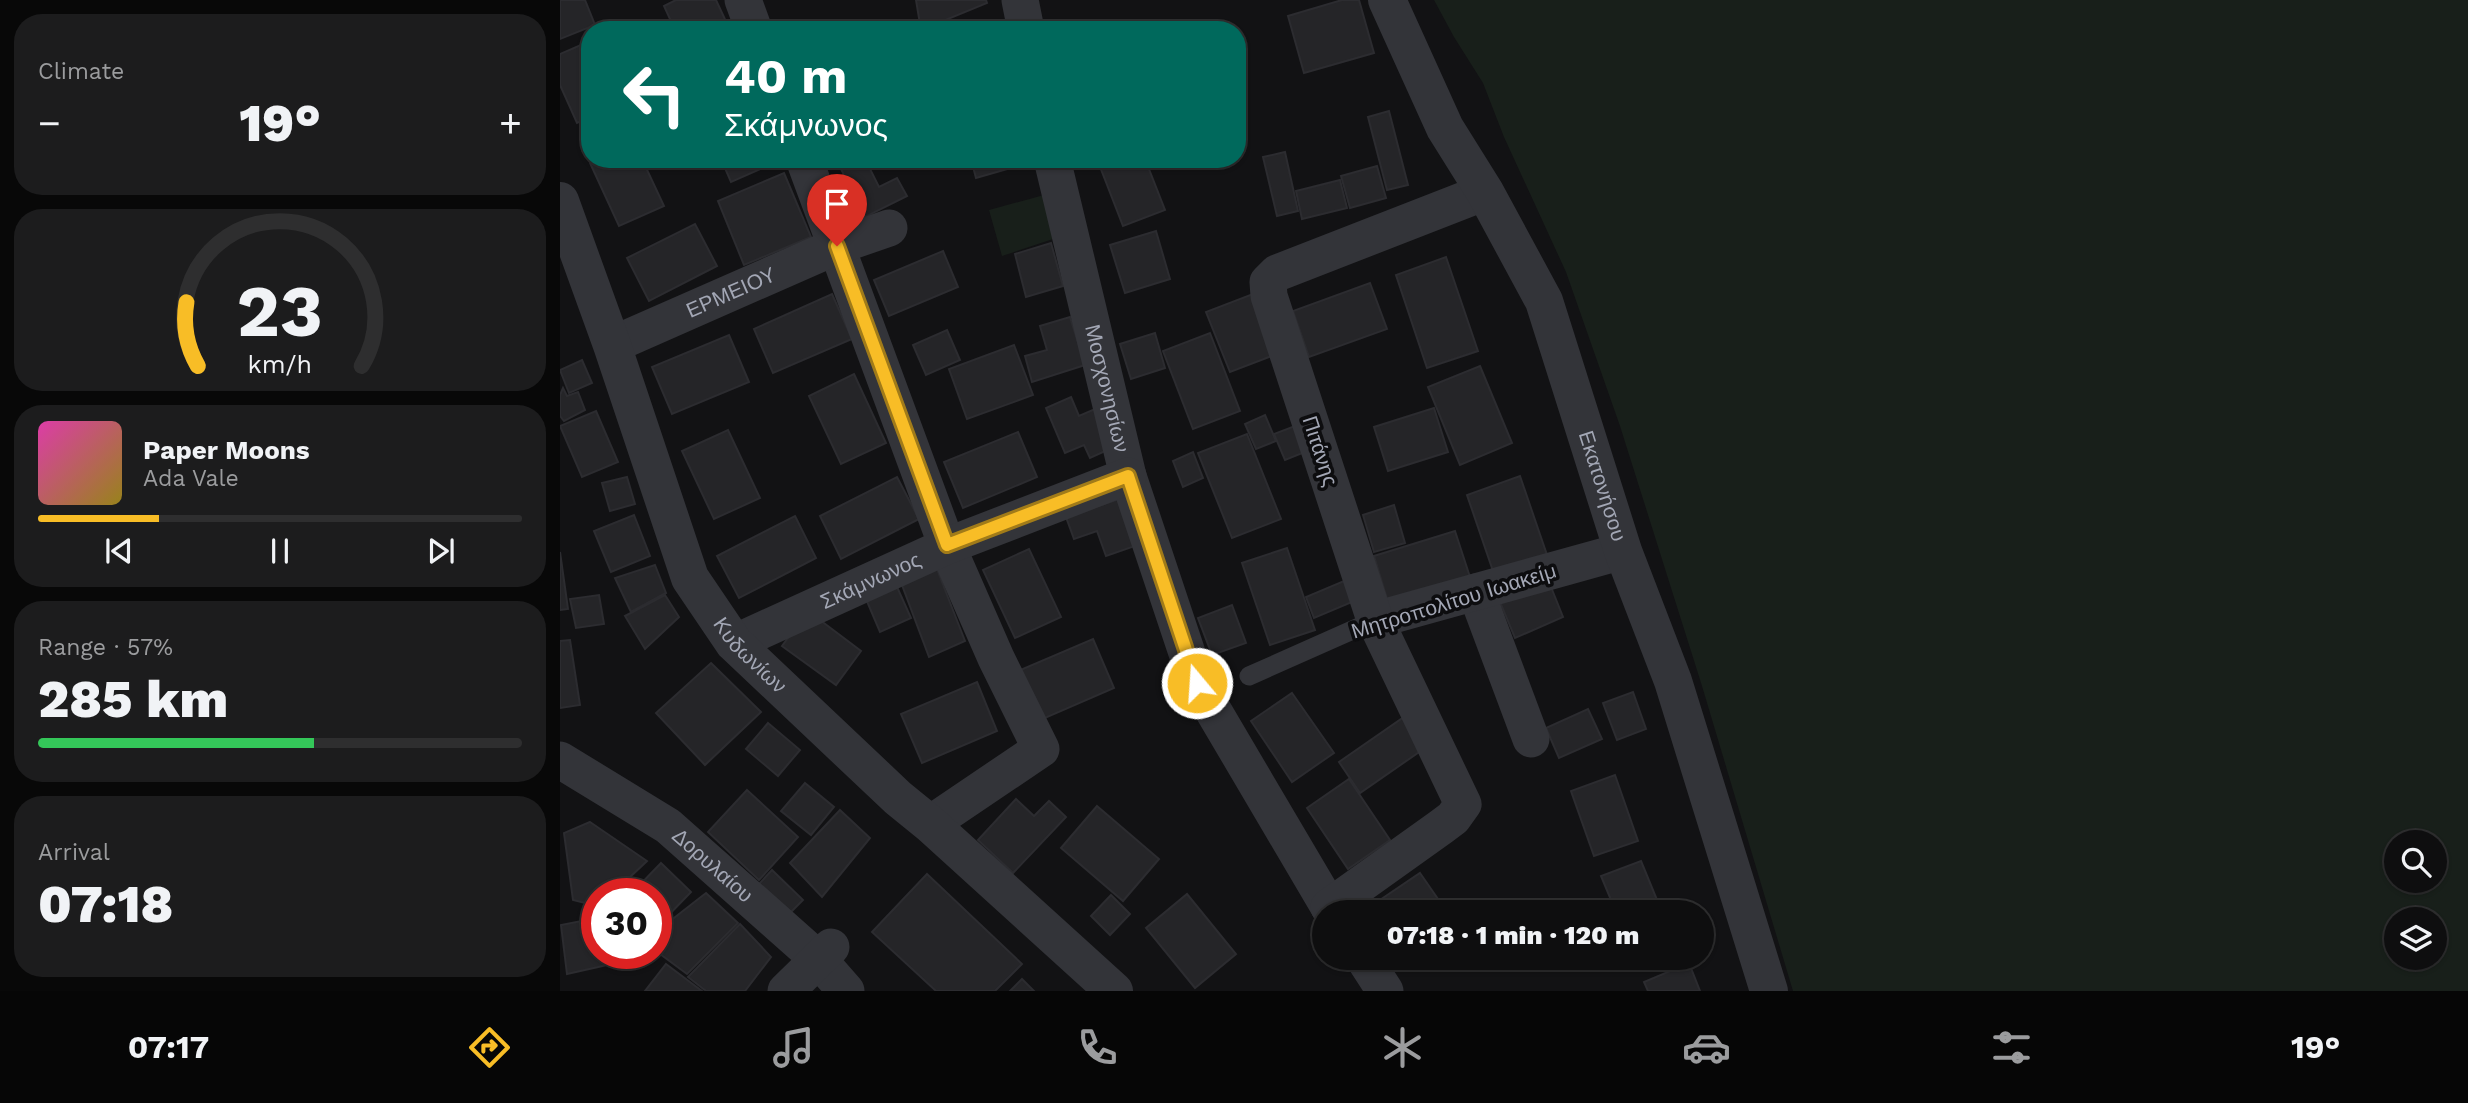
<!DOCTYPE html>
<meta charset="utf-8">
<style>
:root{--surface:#0e0e0f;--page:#1c1c1d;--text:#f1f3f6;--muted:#9b9c9e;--line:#2e2e2f;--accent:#f8bd26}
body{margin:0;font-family:"Work Sans",sans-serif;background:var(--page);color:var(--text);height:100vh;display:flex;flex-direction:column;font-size:26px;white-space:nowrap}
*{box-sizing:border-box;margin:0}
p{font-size:23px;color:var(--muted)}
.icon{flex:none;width:38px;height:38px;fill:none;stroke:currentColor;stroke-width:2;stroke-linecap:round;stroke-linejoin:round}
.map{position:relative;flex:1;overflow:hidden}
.panel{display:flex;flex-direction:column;gap:14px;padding:14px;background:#080808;width:560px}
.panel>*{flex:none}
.top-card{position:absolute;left:21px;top:21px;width:665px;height:147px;border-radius:28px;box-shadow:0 2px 5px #0004,0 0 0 2px var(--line);background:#00695c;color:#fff;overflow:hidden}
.buttons{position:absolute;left:1824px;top:830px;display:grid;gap:14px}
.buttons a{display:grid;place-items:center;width:63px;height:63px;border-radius:50%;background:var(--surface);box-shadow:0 2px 5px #0004,0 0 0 2px var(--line);font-size:35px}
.speed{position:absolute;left:21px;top:878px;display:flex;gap:14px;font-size:35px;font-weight:700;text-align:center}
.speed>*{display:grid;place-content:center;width:91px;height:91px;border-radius:50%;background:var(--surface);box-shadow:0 2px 5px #0004,0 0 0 2px var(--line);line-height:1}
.speed .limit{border:10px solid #d22;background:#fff;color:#111}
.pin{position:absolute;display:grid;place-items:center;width:60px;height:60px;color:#fff;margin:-72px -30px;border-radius:50% 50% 50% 0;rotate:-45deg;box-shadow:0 0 7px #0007}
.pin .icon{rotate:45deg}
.me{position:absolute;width:77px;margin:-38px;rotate:342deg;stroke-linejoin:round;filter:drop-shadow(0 0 5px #0008)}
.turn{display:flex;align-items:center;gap:24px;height:147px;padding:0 28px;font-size:32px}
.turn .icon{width:91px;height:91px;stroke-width:2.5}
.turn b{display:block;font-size:49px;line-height:60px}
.big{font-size:52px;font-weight:800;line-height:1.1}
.panel .tile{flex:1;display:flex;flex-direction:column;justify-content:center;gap:10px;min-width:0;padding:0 24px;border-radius:28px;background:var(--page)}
.panel .dial{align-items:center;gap:0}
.dial svg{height:182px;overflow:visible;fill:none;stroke:var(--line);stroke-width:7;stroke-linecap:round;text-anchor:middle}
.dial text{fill:var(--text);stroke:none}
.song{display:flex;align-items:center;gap:21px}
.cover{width:84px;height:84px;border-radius:10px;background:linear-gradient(135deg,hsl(320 70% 55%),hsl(50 70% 35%))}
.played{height:7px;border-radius:4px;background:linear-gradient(90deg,var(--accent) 25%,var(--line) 25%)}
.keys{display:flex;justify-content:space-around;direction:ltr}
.heat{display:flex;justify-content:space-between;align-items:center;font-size:38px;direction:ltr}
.charge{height:10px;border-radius:5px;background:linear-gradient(90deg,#34c759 57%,var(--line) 0)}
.trip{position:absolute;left:752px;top:900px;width:402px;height:70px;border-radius:35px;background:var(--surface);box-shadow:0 2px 5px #0004,0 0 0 2px var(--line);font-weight:800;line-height:70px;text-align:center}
.dock{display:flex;height:112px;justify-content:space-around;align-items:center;background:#060606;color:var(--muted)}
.dock .icon{width:49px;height:49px}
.dock .on{color:var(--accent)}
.dock b{font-size:32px;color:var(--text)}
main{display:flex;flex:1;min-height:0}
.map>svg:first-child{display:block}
.green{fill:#181f1a;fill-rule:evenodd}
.building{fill:#252528;stroke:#2c2c30;stroke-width:2}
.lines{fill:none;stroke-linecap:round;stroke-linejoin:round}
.service{stroke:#333439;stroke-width:19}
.minor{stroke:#333439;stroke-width:37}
.tertiary{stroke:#333439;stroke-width:38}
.route-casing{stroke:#a17b19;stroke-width:18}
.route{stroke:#f8bd26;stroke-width:12}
.labels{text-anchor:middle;stroke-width:7;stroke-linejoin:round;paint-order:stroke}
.street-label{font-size:21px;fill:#a3a7b5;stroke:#0d0d0f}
</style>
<main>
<section class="panel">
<div class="tile"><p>Climate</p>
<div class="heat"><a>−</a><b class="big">19°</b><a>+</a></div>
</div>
<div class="tile dial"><svg viewBox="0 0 100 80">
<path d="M14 69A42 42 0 1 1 86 69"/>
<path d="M14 69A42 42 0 0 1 9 41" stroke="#f8bd26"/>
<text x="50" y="56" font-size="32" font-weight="700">23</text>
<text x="50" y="72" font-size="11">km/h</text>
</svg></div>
<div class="tile">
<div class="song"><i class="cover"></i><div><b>Paper Moons</b><p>Ada Vale</p></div></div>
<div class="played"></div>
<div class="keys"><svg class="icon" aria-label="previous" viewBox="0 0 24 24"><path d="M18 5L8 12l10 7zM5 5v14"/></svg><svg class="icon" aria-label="pause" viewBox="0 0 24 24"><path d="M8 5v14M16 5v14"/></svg><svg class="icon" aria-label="next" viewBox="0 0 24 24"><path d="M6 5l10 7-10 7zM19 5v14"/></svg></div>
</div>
<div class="tile"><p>Range · 57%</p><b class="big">285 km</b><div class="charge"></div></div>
<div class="tile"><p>Arrival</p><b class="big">07:18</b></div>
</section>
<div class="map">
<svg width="1908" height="991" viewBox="0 0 1908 991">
<rect width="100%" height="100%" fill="#121214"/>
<g class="green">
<path d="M874,0h1034v991h-675l-91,-305 -82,-260 -54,-154 -62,-135 -21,-54 -29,-46zM1836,842h38v38h-38zM1836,919h38v38h-38z"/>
<path d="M484,195l12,43 -54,18 -13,-46z"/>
</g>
<g class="building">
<path d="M0,0h25l10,25 -35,14z"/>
<path d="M116,0h40l14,30h-55l-11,-24z"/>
<path d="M356,0h70l1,3 -66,27z"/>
<path d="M782,0h17l15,53 -70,20 -16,-57z"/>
<path d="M280,22l3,8h-21z"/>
<path d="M30,41v76l-13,6 -17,-38v-31z"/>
<path d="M829,111l19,74 -21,5 -19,-73z"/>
<path d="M725,152l13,59 -21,5 -14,-59z"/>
<path d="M38,159h44l22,47 -45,20 -29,-63z"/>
<path d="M161,159h54l1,3 -45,20z"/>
<path d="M276,159h39l-8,4 12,24 18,-9 10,18 -42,21z"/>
<path d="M411,159h64v2l-59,17z"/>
<path d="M537,159h48l20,51 -42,16z"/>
<path d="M817,166l9,32 -36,10 -9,-32z"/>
<path d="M224,173l27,64 -67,28 -26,-64z"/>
<path d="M780,180l7,28 -45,11 -6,-28z"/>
<path d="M135,224l22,42 -68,35 -22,-43z"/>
<path d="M596,231l14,48 -45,14 -15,-48z"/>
<path d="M491,243l12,43 -37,11 -11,-43z"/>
<path d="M383,251l15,36 -69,29 -15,-36z"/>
<path d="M886,257l32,94 -51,17 -31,-93z"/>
<path d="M810,283l17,46 -78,28 -16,-46z"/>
<path d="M272,294l20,45 -79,34 -19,-44z"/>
<path d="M693,294l24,60 -47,18 -24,-60z"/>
<path d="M510,317l15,48 -53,17 -7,-26 22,-6 -7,-24z"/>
<path d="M387,330l13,30 -34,15 -13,-30z"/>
<path d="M595,333l10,35 -34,11 -11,-35z"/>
<path d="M650,333l30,78 -47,18 -30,-78z"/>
<path d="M169,335l20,47 -77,32 -20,-47z"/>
<path d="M454,345l19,50 -66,24 -18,-50z"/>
<path d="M22,360l10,23 -23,10 -9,-23z"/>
<path d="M920,366l32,77 -52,22 -32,-78z"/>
<path d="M294,374l32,69 -45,21 -32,-68z"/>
<path d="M3,388l4,8 11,-4 7,18 -21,11 -4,-5v-21z"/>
<path d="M511,397l8,19 16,-7 17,39 -22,10 -6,-13 -19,8 -19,-45z"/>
<path d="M874,408l14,44 -60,19 -14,-44z"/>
<path d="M36,411l22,51 -36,15 -22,-51z"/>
<path d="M705,415l11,26 -20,8 -11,-25z"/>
<path d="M735,426l10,26 -20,8 -11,-26z"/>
<path d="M168,430l32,68 -46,21 -32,-68z"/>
<path d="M458,432l19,45 -74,31 -19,-46z"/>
<path d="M687,434l34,85 -49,19 -34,-85z"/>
<path d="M633,452l10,26 -20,9 -10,-26z"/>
<path d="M960,476l27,79 -53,19 -27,-79z"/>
<path d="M67,477l8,27 -25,7 -8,-28z"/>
<path d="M337,477l22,42 -78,40 -21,-43z"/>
<path d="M559,499l16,47 -29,10 -9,-25 -23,8 -8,-22z"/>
<path d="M834,505l11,38 -31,9 -11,-37z"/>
<path d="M74,515l16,41 -39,16 -17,-41z"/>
<path d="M235,516l21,42 -77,40 -22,-42z"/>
<path d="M895,531l15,46 -82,25 -14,-46z"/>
<path d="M727,548l28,82 -45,15 -28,-82z"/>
<path d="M469,549l32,68 -46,21 -32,-68z"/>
<path d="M0,552l8,57 -8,1z"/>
<path d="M375,564l30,77 -36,16 -30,-80z"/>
<path d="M95,565l11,28 -35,19 -16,-34z"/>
<path d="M333,578l18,40 -31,14 -17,-40z"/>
<path d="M784,581l8,21 -38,16 -8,-21z"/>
<path d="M989,582l14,35 -48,21 -15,-36z"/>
<path d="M39,595l5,29 -28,4 -6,-29z"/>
<path d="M105,595l14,22 -34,32 -20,-33z"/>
<path d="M672,605l14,38 -34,12 -14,-37z"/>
<path d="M248,611l53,40 -25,34 -54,-39z"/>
<path d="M533,639l21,49 -76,33 -20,-50z"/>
<path d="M10,640l10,65 -20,3v-67z"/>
<path d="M151,663l50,49 -56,53 -49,-52z"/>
<path d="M417,682l20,49 -75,32 -21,-49z"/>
<path d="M1073,692l13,37 -29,11 -14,-37z"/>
<path d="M732,693l42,60 -42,29 -41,-61z"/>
<path d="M1028,709l14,30 -43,19 -13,-30z"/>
<path d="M844,717l21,31 -65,45 -21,-31z"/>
<path d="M208,723l32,27 -22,26 -32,-27z"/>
<path d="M1055,775l23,66 -44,15 -23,-65z"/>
<path d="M789,779l41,61 -42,29 -41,-61z"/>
<path d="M245,783l29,24 -23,28 -30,-24z"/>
<path d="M187,790l51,47 -39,43 -51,-48z"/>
<path d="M456,799l18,17 15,-15 17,16 -53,56 -35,-33z"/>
<path d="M537,806l62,53 -36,42 -62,-53z"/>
<path d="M280,810l30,28 -48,59 -32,-34z"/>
<path d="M30,822l57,39 -35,33h-15v12l-24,-6 -9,-67z"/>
<path d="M1081,861l21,51h-46l-15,-36z"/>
<path d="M101,863l30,29 -32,33 -3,-3v-28h-25z"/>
<path d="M212,870l31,30 -14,14 -30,-30z"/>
<path d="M860,873l27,39h-68l-5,-8z"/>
<path d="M367,874l95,90 -27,27h-59l-64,-59z"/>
<path d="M146,893l32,30 -51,51 -31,-23v-19z"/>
<path d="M627,894l49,60 -41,34 -49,-60z"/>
<path d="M551,895l19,19 -20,21 -19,-19z"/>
<path d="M37,918v36h36l1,5 -67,15 -6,-49z"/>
<path d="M180,924l31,33 -26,34h-39l-18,-14z"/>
<path d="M850,957h31l-21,14z"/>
<path d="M1129,963l11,28h-52l-4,-9z"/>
<path d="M106,964l36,27h-57z"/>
<path d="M462,979l12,12h-24z"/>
</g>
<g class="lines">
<path class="service" d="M689,676l126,-56"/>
<g class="minor">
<path d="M183,0l11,30"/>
<path d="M460,0l6,30"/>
<path d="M244,159l143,387 49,112 45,91 -111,75"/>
<path id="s1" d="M492,159l76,317 69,207 135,229"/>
<path id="s2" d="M52,345l225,-99 52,-18"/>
<path d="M916,592l55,147"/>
<path d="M815,620l248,-69"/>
<path id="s3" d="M174,643l213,-97 181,-70"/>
<path id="s4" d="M0,760l108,66 150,133 28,32"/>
<path d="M769,907l112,-80 12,-9 10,-14 -88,-184 -106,-324 -1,-14 9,-9 208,-81"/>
<path d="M803,957l22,34"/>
<path d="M226,991l45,-44"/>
</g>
<g class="tertiary">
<path id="s5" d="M827,0l58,128 40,64 59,109 79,250 50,130 96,310"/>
<path id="s6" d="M0,201l52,144 78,233 44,65 164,155 32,26 184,167"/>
</g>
</g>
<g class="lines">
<defs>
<path id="route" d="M277,246l110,299 181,-69 69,207"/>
</defs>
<use href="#route" class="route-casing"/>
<use href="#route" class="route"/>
</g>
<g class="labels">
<g class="street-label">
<text dy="7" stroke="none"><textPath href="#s2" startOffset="130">ΕΡΜΕΙΟΥ</textPath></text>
<text dy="7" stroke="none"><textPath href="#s1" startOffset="236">Μοσχονησίων</textPath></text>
<text transform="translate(760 451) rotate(72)" y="7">Πιτάνης</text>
<text dy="7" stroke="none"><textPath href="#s5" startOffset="534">Εκατονήσου</textPath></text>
<text dy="7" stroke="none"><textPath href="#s3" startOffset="150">Σκάμνωνος</textPath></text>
<text transform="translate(894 601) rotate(-17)" y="7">Μητροπολίτου Ιωακείμ</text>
<text dy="7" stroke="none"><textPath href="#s6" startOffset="497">Κυδωνίων</textPath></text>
<text dy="7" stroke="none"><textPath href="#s4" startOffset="186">Δορυλαίου</textPath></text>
</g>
</g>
</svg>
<div class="buttons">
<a><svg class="icon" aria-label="search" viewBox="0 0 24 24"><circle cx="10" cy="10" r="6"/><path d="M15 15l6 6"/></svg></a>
<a><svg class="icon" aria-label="layers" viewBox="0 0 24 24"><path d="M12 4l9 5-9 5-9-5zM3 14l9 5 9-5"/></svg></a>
</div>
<div class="speed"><div class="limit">30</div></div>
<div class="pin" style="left:277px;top:246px;background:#d93025"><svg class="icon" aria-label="arrive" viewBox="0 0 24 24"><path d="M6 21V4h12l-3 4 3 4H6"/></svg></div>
<svg class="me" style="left:637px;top:683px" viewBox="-20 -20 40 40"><circle r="17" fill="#f8bd26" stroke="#fff" stroke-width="3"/><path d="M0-11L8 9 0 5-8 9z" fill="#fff"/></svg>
<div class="trip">07:18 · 1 min · 120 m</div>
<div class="top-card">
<div class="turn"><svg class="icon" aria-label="left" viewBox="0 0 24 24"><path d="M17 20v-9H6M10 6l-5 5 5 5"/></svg><div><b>40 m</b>Σκάμνωνος</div></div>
</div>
</div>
</main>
<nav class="dock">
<b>07:17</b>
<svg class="icon on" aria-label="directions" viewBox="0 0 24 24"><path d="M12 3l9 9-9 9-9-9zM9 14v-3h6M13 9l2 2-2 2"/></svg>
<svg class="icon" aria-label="music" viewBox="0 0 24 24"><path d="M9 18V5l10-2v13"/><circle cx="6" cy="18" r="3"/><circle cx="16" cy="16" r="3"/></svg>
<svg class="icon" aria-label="phone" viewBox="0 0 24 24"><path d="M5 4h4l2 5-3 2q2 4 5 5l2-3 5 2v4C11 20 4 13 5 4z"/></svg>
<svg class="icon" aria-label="climate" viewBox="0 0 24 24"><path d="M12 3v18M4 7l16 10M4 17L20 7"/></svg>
<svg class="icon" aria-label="car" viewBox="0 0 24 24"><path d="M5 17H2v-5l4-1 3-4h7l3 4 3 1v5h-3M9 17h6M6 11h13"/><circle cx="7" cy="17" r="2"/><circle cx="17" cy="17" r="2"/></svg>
<svg class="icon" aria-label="filters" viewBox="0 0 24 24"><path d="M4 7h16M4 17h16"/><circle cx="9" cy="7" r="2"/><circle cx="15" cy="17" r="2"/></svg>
<b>19°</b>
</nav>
